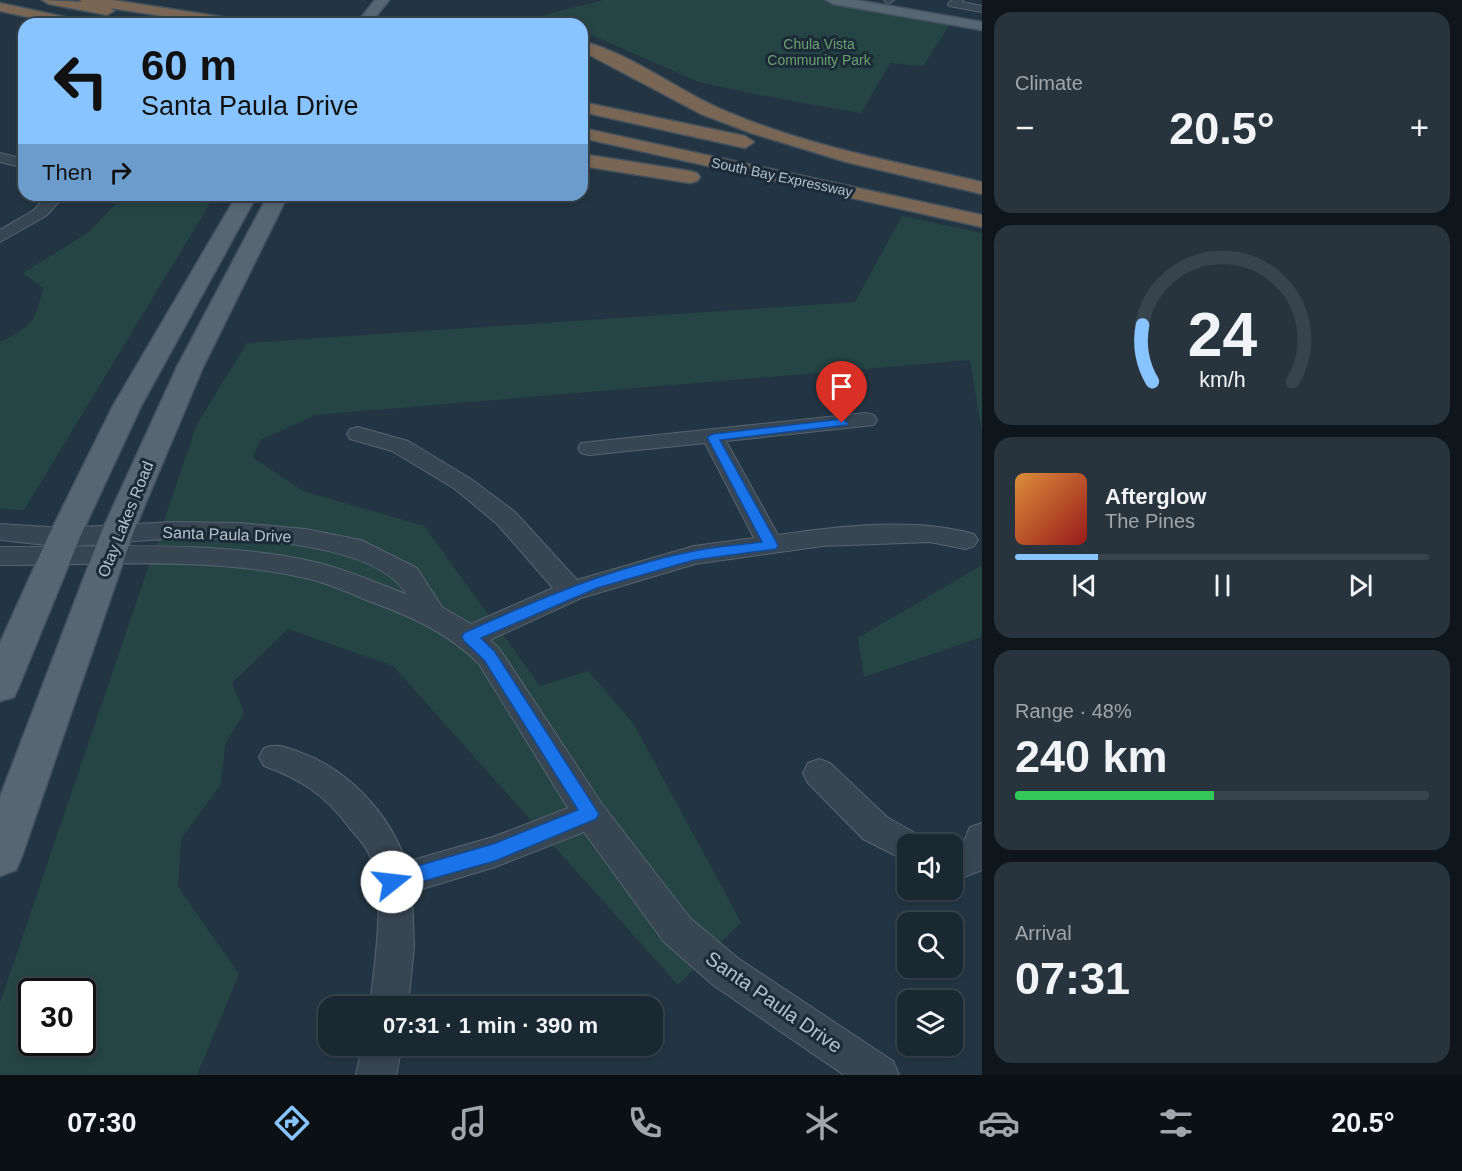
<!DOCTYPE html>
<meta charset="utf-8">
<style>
:root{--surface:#1a2832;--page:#27343e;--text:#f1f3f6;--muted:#9fa6ac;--line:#38444d;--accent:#88c4ff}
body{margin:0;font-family:Arial,sans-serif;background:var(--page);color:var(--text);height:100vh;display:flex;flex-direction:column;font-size:22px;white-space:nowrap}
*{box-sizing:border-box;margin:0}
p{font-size:20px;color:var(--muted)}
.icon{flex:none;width:33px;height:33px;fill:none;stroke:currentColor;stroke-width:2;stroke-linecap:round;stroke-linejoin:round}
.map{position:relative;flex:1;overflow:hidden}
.side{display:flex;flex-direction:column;gap:12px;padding:12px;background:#0e161c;width:480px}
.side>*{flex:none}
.guide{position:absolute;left:18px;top:18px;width:570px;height:183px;border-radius:18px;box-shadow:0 3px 9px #0003,0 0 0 2px var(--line);background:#88c4ff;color:#111;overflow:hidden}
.fabs{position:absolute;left:897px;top:834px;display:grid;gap:12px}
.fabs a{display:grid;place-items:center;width:66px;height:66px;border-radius:12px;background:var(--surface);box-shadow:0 3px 9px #0003,0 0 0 2px var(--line);font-size:30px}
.speed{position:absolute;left:18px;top:978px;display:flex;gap:12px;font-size:30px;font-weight:700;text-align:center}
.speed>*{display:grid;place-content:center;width:78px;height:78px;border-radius:50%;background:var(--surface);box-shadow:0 3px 9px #0003,0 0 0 2px var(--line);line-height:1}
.speed .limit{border:3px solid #111;border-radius:9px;background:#fff;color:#111}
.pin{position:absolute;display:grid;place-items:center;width:51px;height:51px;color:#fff;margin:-62px -26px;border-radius:50% 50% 50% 0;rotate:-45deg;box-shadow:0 0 6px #0007}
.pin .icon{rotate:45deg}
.me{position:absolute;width:66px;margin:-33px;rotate:74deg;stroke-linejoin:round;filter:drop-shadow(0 0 4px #0008)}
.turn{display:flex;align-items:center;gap:21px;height:126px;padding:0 24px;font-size:27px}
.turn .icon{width:78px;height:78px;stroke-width:2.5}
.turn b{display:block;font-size:42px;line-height:51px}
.then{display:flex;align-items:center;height:57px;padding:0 24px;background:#0003;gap:12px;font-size:22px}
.big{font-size:45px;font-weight:700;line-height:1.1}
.side .widget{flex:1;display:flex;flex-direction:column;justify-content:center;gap:9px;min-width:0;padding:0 21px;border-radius:18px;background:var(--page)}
.side .dial{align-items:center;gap:0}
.dial svg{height:156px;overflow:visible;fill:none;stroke:var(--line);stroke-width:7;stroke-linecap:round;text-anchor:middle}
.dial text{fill:var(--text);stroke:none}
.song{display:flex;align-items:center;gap:18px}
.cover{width:72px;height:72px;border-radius:9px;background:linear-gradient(135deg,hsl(30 70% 55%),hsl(0 70% 35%))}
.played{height:6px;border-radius:3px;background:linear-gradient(90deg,var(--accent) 20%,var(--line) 20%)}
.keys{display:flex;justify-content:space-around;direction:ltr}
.heat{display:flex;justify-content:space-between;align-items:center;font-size:33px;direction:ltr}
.charge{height:9px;border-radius:4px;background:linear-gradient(90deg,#34c759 48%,var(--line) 0)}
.trip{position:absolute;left:318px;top:996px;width:345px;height:60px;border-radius:18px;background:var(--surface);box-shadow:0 3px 9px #0003,0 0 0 2px var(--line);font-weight:700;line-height:60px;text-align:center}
.tabs{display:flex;height:96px;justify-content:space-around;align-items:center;background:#0a1014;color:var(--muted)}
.tabs .icon{width:42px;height:42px}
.tabs .current{color:var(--accent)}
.tabs b{font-size:27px;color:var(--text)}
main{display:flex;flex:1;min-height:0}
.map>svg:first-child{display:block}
.green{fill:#254444;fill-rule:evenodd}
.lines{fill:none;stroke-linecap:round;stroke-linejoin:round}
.minor-casing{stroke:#566470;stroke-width:2}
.major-casing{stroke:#45525f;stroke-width:3}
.highway-casing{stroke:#43515d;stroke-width:3}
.minor{fill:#384653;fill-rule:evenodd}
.major{fill:#566673;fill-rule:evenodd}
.highway{fill:#796654;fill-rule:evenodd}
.route{fill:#1a73e8;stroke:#114b97;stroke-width:1.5}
.labels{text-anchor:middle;stroke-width:6;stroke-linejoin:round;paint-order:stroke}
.far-park-label{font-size:14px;fill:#6aa06f;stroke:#1d2b38}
.far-street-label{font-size:14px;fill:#b5c1cd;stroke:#1d2b38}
.street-label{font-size:16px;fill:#b5c1cd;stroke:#1d2b38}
.near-street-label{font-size:20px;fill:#b5c1cd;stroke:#1d2b38}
</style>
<main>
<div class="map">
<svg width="982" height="1075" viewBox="0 0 982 1075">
<rect width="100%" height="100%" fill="#233543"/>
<g class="green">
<path d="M603,0h222l125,24 -27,42 -33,-3 -29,50 -102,-18 -60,-13 -117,-51v-7h-21l-24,-7z"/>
<path d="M124,195h91l-191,315 -24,-1v-167c33,-17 35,-19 43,-54l-20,-15 66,-41z"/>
<path d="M902,216l80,17v200l-12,-73 -655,55 -54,25 -9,17 51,34 121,35 116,160 48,-15 45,52 108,199 -63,63 -285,-319 -105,-37 -56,54 12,30 -19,31 -4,40 -40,55 -3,48 61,87 -42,101h-197v-72l197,-579 50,-81 608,-41zM32,992h50v50h-50z"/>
<path d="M982,565v72l-118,40 -6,-39z"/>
</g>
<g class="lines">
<defs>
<g id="minor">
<path d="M884,0h10l-6,4z"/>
<path d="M952,0h11l-1,2 20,4v6l-33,-6 -1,-2z"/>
<path d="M0,153l24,6v9l-24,-6z"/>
<path d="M48,195h17l-19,21 -46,26v-12l34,-20z"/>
<path d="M866,413l8,2 3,5 -3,5 -148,16 52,94c61,-9 137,-18 196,-1l4,6 -4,6 -9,3 -35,-7 -107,4 -128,18 -114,34 -91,42 9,8 103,156 88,114 49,41 154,102 6,14h-55l-131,-90 -49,-43 -80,-110 -89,35 -83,25 2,55 -6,59h-38c4,-43 18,-114 -2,-154 -5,-10 -14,-18 -20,-26 -23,-31 -48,-47 -84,-60l-5,-9 5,-9c13,-5 22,-1 35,4 49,17 90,61 107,110l87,-25 75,-29 -89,-144c-31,-31 -65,-46 -105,-61 -21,-8 -43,-19 -65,-24 -94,-23 -211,-14 -309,-14v-18c104,1 213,-8 315,15 31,7 61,21 91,32 -32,-54 -179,-58 -237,-55 -35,1 -70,7 -105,7 -21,-1 -43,-4 -64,-6v-16l64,4 107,-6 69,1 65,6 56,11 56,28 25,39 29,17 82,-36 -56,-64 -42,-35 -63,-38 -42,-12 -3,-5 3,-5 8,-2 50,14 63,38 44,33 62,68 117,-34 60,-8 -49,-95 -116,12 -8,-2 -3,-5 3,-5z"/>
<path d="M819,759l11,4 57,54 33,19 4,8h-16v18l-45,-23 -55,-56 -5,-10 5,-10z"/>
<path d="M982,823v47l-30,12v-32l10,-4 8,-19z"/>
<path d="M362,1046h40l-6,29h-40z"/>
</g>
<g id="major">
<path d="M375,0h14l-19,24h-14z"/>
<path d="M826,0h30l126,22v8l-149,-26z"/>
<path d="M237,195h20l-116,211 -61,131 -61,149 -5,11 -14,4v-58l48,-106 65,-131z"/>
<path d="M268,195h20l-85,172 -70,166 -111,323 -6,14 -16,6v-79l101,-264 76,-166z"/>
</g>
<g id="highway">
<path d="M42,0l40,2 -2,-2h33l129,20 7,4h-34l-105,-16 4,3 -7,4 -58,-11z"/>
<path d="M0,3l74,16 7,4 -22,1 -59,-13z"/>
<path d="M350,20h41l7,4h-55z"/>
<path d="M582,41c53,14 98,52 148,72 81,34 168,49 252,69v12l-136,-32 -95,-29 -50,-19 -119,-63z"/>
<path d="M582,102l163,34 9,6 -9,6 -163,-36z"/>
<path d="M582,128l400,87v12l-400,-89z"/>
<path d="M582,154l108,17 7,2 3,4 -3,4 -7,2 -108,-17z"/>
</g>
</defs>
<use href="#minor" class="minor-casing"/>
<use href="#major" class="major-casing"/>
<use href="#highway" class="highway-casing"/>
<use href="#minor" class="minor"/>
<use href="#major" class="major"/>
<use href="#highway" class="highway"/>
</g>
<path class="route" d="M842,419l6,4 -1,2 -127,15 58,105 -2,4 -82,11 -97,28 -116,50 14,14 104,162 -3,5 -101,42 -103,29 -6,-2 -3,-6 3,-7 107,-31 85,-34 -94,-150 -20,-19 -2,-4 2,-4c74,-34 150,-66 230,-82 22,-5 46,-6 68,-9l-55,-105 6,-3z"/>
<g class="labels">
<g class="far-park-label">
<text x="819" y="49">Chula Vista<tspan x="819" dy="16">Community Park</tspan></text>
</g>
<g class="far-street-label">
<text transform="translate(782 177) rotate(12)" y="5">South Bay Expressway</text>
</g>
<g class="street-label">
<text transform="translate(125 519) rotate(-68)" y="6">Otay Lakes Road</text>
<text transform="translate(227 534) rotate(2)" y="6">Santa Paula Drive</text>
</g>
<g class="near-street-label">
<text transform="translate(774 1002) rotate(35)" y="7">Santa Paula Drive</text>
</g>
</g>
</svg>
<div class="fabs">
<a><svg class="icon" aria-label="sound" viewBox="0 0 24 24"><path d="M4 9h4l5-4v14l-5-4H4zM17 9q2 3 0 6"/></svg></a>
<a><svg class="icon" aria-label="search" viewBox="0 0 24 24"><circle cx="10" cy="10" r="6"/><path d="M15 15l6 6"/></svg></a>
<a><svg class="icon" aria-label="layers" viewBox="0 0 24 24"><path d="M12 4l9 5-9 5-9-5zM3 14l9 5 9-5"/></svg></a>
</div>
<div class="speed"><div class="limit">30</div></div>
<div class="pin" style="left:842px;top:423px;background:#d93025"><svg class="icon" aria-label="arrive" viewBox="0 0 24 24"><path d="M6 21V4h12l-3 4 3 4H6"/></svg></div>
<svg class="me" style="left:392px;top:882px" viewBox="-20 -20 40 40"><circle r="19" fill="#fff"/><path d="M0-13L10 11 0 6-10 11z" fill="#1a73e8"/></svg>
<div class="trip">07:31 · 1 min · 390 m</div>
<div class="guide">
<div class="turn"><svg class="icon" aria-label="left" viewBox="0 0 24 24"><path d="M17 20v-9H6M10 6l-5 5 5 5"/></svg><div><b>60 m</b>Santa Paula Drive</div></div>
<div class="then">Then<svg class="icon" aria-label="right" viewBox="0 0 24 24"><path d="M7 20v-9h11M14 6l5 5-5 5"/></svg></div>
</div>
</div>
<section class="side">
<div class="widget"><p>Climate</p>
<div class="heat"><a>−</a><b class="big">20.5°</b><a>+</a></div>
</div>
<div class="widget dial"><svg viewBox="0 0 100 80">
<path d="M14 69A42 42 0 1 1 86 69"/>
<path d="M14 69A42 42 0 0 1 9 40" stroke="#88c4ff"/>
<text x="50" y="56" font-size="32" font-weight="700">24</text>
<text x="50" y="72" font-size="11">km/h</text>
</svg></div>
<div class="widget">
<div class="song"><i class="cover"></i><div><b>Afterglow</b><p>The Pines</p></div></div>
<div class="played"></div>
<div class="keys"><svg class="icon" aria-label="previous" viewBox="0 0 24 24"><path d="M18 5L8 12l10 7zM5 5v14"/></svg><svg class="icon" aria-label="pause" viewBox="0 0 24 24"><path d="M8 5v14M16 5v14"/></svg><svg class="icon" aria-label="next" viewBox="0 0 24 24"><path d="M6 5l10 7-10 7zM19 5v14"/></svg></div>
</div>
<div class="widget"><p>Range · 48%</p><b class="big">240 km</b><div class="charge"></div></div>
<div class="widget"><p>Arrival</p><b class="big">07:31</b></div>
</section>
</main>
<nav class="tabs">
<b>07:30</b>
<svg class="icon current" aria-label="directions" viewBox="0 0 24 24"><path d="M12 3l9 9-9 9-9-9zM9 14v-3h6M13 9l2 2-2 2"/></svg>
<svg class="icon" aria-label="music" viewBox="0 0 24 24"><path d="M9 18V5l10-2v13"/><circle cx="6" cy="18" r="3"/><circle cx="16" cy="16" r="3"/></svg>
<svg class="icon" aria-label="phone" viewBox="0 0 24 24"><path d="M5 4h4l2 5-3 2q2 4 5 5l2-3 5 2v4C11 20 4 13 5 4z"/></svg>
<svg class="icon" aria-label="climate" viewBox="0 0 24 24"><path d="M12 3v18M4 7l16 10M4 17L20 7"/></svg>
<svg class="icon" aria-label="car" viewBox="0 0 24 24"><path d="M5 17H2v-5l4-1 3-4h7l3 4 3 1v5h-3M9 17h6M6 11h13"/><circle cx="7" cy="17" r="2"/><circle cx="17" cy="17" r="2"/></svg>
<svg class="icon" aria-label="filters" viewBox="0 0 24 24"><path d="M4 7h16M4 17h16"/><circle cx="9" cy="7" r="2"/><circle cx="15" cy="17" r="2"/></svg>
<b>20.5°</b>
</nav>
